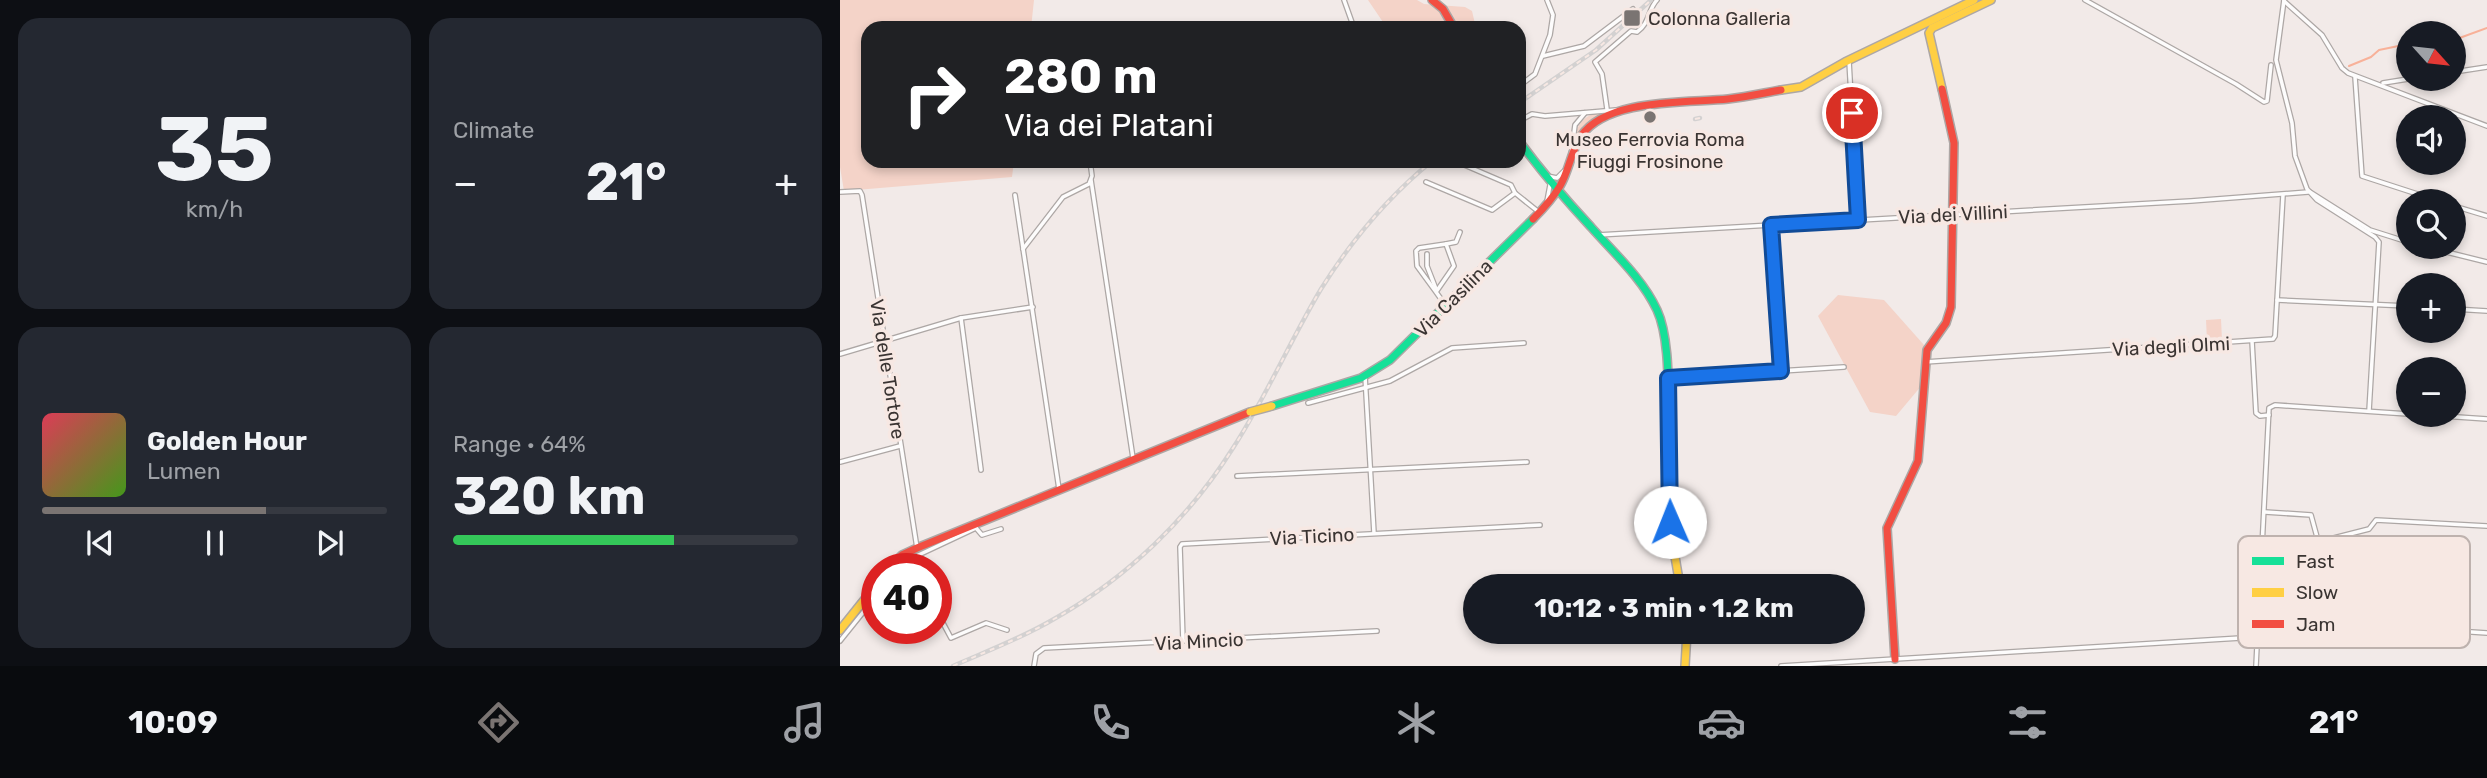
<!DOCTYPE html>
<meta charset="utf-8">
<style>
:root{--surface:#171b24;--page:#242831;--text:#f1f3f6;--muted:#9ea1a6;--line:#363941;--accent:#7a7472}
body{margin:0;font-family:Rubik,sans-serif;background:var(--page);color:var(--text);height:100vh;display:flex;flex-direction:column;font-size:26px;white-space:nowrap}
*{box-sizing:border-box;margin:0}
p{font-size:23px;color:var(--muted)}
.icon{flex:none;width:38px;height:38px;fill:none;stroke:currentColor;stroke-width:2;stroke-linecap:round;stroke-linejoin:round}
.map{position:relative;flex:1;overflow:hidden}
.sheet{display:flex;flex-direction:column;gap:18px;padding:18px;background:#0d0f14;width:840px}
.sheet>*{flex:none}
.top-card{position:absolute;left:21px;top:21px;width:665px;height:147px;border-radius:21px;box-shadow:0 4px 10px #0003;background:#202124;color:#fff;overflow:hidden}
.needle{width:46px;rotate:117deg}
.buttons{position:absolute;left:1556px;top:21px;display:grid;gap:14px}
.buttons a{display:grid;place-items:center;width:70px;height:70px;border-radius:50%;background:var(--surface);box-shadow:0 4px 10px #0003;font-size:35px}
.speed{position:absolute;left:21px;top:553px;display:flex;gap:14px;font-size:35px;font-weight:700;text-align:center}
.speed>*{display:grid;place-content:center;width:91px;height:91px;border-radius:50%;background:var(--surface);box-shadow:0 4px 10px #0003;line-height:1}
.speed .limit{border:10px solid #d22;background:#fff;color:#111}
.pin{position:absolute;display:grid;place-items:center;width:60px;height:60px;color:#fff;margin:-30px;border:4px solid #fff;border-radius:50%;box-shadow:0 2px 7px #0007}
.me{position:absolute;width:77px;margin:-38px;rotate:359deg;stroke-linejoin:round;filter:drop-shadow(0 0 5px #0008)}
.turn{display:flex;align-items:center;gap:24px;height:147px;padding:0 28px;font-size:32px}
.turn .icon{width:91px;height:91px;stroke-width:2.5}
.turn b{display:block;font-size:49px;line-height:60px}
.big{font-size:52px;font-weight:700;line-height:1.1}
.sheet .widget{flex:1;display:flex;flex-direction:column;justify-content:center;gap:10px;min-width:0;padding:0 24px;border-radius:21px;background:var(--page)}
.sheet .dial{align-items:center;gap:0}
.dial b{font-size:91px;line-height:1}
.song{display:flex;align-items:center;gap:21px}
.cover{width:84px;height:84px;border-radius:10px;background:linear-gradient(135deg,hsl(350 70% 55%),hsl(100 70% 35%))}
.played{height:7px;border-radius:4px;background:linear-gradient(90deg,var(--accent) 65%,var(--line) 65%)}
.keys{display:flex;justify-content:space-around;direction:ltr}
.heat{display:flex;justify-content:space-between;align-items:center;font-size:38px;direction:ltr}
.charge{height:10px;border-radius:5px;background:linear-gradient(90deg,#34c759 64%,var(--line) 0)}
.sheet .tiles{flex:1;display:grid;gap:18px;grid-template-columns:repeat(2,1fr)}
.trip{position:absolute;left:623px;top:574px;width:402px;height:70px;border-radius:35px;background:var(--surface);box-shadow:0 4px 10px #0003;font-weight:700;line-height:70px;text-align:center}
.dock{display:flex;height:112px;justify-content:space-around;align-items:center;background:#090b0e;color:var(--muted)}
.dock .icon{width:49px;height:49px}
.dock .current{color:var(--accent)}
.dock b{font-size:32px;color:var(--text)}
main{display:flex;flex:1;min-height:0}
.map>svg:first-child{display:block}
.green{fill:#f4d3c8}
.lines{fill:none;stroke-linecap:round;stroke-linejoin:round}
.stream{stroke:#f8b199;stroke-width:2}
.street-casing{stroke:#ada7a5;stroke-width:6}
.fast-casing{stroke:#ada7a5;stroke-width:10}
.slow-casing{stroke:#ada7a5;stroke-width:10}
.jam-casing{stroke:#ada7a5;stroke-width:10}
.street{stroke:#fdfcfc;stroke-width:3.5}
.fast{stroke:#16e098;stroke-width:7}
.slow{stroke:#ffcf43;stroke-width:7}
.jam{stroke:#f24e42;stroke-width:7}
.rail-casing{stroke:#d3d1d1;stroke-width:4.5}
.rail{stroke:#f7e8e3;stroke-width:2;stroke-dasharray:5;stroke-linecap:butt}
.slow-bridge-casing{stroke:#ada7a5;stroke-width:10;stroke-linecap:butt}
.slow-bridge{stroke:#ffcf43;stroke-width:7}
.route-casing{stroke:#114b97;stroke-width:18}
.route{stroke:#1a73e8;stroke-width:12}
.poi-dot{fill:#7a7472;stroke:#f7e8e3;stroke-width:2.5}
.labels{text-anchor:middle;stroke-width:7;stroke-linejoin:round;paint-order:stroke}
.poi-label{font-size:19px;fill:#3a3432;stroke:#f7e8e3;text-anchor:start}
.street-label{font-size:19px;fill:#3a3432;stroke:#f7e8e3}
.key{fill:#f7e8e3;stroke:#beb2ae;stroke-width:2}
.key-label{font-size:19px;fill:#3a3432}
</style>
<main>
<section class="sheet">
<div class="tiles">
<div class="widget dial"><b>35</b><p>km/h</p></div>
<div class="widget"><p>Climate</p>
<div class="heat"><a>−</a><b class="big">21°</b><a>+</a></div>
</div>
<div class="widget">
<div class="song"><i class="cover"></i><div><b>Golden Hour</b><p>Lumen</p></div></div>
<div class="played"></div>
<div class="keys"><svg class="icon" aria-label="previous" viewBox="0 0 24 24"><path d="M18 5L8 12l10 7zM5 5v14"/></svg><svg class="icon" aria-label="pause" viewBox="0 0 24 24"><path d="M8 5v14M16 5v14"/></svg><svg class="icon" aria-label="next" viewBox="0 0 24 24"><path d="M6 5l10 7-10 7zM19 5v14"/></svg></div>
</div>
<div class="widget"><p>Range · 64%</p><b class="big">320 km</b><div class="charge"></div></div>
</div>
</section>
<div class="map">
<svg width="1647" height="666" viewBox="0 0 1647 666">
<rect width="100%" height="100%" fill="#f2eae8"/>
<g class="green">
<path d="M0,0h194l-3,28h-163v133h146l-2,16 -168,14 -4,-24z"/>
<path d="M528,0h49l7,4 41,3 7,4 4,17h-89z"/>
<path d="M768,112l-22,14 -12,12c5,-18 14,-26 34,-26z"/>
<path d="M998,295l46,5 40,45 -2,40 -26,31 -26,-4 -52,-96z"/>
<path d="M1381,319l1,21 -15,1 -1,-21z"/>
</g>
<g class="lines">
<g class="stream">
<path d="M1614,40l33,-12"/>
<path d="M1509,66l22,-9 8,-7 29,-6"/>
</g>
<defs>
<g id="street">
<path d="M504,0l10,28"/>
<path d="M1245,0l151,84 28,18 3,-1 4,-36"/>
<path d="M1444,0l-8,60 16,63 3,33 12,33 10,11 58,37 4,5 -10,169"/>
<path d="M1444,1l38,34 20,33 6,5 139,53"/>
<path d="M703,56l41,-10 49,-37"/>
<path d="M1009,61l9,159"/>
<path d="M1614,72l33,-5"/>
<path d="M1515,77l7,99 77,25"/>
<path d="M1543,83l25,-4"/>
<path d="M679,86l16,-12 15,-39 3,-20 -6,-15"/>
<path d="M767,109l-5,-35 -7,-12 36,-31 6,1c13,-9 11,-23 20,-32"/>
<path d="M679,121l13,-7 13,2 71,-6"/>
<path d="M731,156l4,-31 10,-12"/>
<path d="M615,161l56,24 4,8 25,20"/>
<path d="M707,176l10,2 7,-7"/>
<path d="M251,180l42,278"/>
<path d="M586,182l66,28 23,-17"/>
<path d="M0,192l20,-1 2,4 55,353"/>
<path d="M1470,192l60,38 38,12"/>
<path d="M175,195l44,294"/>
<path d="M707,201l3,-16"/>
<path d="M1614,206l33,10"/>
<path d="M931,225l10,146"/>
<path d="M758,235l593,-34 117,-9"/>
<path d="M606,244l10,-2 4,-10"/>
<path d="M1586,247l61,15"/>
<path d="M183,249l40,-52 26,-13 3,-8 -2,-15"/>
<path d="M587,254v12l9,23"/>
<path d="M596,292l-19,-26 -1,-15 3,-3 27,-4 8,22 -18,26 10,14"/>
<path d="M1437,300l131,6"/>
<path d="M1614,309l33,2"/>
<path d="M121,318l20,152"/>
<path d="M1412,341l4,72 4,3 9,-1"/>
<path d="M0,354l121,-36 72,-11"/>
<path d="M1085,362l348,-23 2,-3 8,-141"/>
<path d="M525,376l9,157"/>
<path d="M828,378l176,-11"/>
<path d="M468,403l82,-22 62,-33 72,-5"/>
<path d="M1588,415l59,4"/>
<path d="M0,462l60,-16"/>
<path d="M397,476l290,-14"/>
<path d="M1425,512l46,3 6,22 5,4 47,-12 7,-9 111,6"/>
<path d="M136,528l6,7 19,-6"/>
<path d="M70,559l5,10"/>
<path d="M57,569l13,-10 66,-31"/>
<path d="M96,610l15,28 35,-15 21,7"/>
<path d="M1418,618l229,15"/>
<path d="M0,641l37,-46"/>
<path d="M343,641l-3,-94 2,-3 358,-19"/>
<path d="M194,666l2,-12 8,-6 333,-17"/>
<path d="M941,666l476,-29"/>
<path d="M1416,666l13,-258 6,-3 133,9"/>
</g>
<g id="fast">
<path d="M679,141c22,30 46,58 72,86 23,26 51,51 66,83 13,28 11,80 12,111"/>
<path d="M432,406l89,-28 29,-18 143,-141"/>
</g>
<g id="slow">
<path d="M1102,89l-13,-56 3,-5 59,-28"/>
<path d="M941,90l20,-3 44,-25 129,-62"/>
<path d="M829,421l1,106 10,59"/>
<path d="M0,630l37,-46"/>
<path d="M845,666l2,-34"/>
</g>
<g id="jam">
<path d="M592,0l11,9 11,19"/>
<path d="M693,219c10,-10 20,-21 27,-33 9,-15 11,-35 21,-50 26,-38 105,-33 147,-37 18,-2 36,-6 53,-9"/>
<path d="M48,569l14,-14 15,-7 333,-136"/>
<path d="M1055,659l-8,-131 31,-67 9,-111 19,-27 5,-16 3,-164 -12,-54"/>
</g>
</defs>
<use href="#street" class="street-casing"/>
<use href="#fast" class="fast-casing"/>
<use href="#slow" class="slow-casing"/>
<use href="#jam" class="jam-casing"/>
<use href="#street" class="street"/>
<use href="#fast" class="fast"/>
<use href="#slow" class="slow"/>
<use href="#jam" class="jam"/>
<defs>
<g id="rail">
<path d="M679,103l77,-53 55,-50"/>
<path d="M855,119l5,-1"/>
<path d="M113,666c34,-15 69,-28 101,-47 73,-41 135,-101 179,-171 33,-51 57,-107 88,-159 30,-48 67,-92 111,-128"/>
</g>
</defs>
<use href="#rail" class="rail-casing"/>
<use href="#rail" class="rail"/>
<defs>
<path id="slow-bridge" d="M410,412l22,-6"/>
</defs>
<use href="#slow-bridge" class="slow-bridge-casing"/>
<use href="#slow-bridge" class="slow-bridge"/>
</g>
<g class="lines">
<defs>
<path id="route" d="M830,522l-2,-144 113,-7 -10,-146 87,-5 -6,-107"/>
</defs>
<use href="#route" class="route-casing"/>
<use href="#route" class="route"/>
</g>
<g class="poi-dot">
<rect x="783" y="9" width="18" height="18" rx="3.5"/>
<circle cx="810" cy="117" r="7"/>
</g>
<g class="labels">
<g class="poi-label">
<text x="808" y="25">Colonna Galleria</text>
<text x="810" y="146" text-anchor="middle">Museo Ferrovia Roma<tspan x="810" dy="22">Fiuggi Frosinone</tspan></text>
</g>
<g class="street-label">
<text transform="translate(1113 214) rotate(-3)" y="7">Via dei Villini</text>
<text transform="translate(613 298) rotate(-45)" y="7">Via Casilina</text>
<text transform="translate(1331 346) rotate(-3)" y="7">Via degli Olmi</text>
<text transform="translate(48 369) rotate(81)" y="7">Via delle Tortore</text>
<text transform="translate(472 536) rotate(-3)" y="7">Via Ticino</text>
<text transform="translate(359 641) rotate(-3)" y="7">Via Mincio</text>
</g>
</g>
<rect x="1398" y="536" width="232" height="112" rx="10" class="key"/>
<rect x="1412" y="557" width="32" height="8" fill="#16e098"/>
<rect x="1412" y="588" width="32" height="9" fill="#ffcf43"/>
<rect x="1412" y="620" width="32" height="8" fill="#f24e42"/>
<g class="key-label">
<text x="1456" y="568">Fast</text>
<text x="1456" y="599">Slow</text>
<text x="1456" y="631">Jam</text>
</g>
</svg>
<div class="buttons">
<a><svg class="needle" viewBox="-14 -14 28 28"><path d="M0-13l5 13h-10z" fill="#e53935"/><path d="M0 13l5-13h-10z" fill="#9ea1a6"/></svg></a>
<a><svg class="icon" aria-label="sound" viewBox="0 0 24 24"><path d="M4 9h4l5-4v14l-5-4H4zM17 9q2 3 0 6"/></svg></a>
<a><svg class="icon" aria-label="search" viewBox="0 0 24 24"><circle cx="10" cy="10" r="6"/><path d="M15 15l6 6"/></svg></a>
<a>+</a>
<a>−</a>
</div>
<div class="speed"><div class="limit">40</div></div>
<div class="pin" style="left:1012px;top:113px;background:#d93025"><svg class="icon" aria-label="arrive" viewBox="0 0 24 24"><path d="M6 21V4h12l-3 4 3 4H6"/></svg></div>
<svg class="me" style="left:830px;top:522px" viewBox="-20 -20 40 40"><circle r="19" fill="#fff"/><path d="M0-13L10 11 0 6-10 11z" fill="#1a73e8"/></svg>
<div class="trip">10:12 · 3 min · 1.2 km</div>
<div class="top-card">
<div class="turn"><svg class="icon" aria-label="right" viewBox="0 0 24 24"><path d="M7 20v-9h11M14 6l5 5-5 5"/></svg><div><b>280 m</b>Via dei Platani</div></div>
</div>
</div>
</main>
<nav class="dock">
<b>10:09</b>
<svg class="icon current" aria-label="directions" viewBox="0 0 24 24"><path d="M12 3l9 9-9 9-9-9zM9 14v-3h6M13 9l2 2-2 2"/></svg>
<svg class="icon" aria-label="music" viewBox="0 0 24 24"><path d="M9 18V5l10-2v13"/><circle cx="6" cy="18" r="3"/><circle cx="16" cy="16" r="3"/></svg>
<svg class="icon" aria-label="phone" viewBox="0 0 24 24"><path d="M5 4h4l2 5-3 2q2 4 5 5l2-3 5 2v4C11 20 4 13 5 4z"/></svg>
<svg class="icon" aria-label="climate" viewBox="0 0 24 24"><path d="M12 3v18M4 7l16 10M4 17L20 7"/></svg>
<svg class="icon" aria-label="car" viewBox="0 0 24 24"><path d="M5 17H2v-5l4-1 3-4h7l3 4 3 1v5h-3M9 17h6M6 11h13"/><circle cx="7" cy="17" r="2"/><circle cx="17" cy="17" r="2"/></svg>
<svg class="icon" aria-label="filters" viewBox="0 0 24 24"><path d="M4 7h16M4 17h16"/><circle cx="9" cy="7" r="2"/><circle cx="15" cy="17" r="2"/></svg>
<b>21°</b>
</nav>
